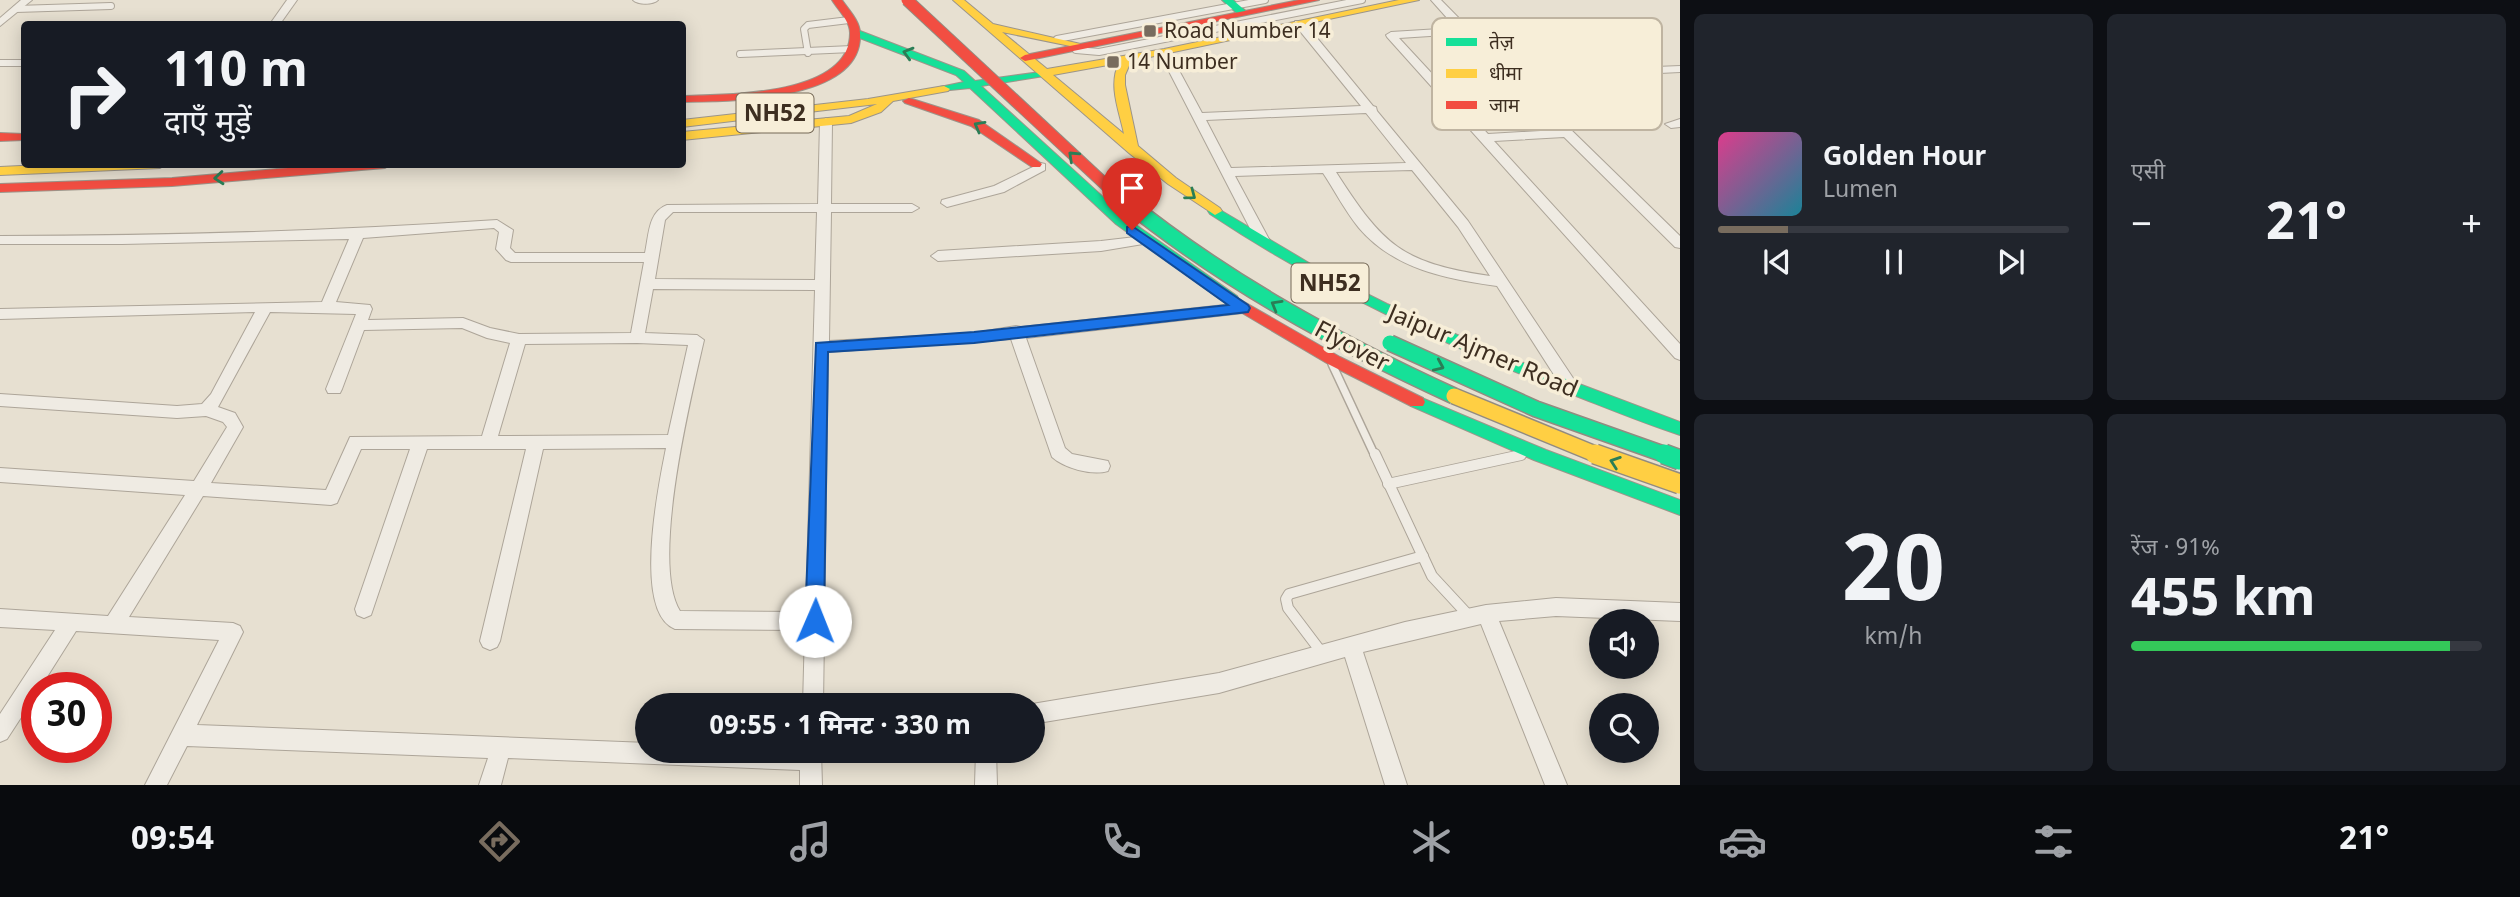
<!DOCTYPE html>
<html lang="hi">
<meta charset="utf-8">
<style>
:root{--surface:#171b24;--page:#20242c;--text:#f1f3f6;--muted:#9ea1a6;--line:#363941;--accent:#786c5e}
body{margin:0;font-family:Georgia,"Noto Sans Devanagari",serif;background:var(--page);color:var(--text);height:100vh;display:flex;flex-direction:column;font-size:26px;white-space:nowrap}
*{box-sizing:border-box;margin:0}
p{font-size:23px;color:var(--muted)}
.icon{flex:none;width:38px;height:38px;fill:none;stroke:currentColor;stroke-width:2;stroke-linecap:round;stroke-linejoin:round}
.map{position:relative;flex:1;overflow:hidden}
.drawer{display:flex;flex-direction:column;gap:14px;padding:14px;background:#0d0f14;width:840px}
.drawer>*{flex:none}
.guide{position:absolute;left:21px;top:21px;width:665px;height:147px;border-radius:7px;box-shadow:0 4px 18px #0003;background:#171b24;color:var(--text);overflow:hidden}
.buttons{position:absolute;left:1589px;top:609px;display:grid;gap:14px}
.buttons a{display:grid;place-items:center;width:70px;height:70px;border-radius:50%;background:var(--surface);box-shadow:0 4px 18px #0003;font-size:35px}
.speed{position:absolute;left:21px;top:672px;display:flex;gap:14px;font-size:35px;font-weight:700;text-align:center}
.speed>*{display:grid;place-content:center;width:91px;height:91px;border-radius:50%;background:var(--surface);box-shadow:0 4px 18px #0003;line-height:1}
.speed .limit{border:10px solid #d22;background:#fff;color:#111}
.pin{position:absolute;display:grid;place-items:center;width:60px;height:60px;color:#fff;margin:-72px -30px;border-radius:50% 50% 50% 0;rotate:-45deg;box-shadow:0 0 7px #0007}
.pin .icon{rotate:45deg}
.me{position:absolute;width:77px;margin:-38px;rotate:1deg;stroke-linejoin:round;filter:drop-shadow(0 0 5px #0008)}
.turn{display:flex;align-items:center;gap:24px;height:147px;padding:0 28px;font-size:32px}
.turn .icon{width:91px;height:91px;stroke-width:2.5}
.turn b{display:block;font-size:49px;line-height:60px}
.big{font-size:52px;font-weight:700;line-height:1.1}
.drawer .widget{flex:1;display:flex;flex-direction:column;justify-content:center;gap:10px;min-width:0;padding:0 24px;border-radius:10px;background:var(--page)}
.drawer .dial{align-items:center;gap:0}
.dial b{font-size:91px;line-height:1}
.song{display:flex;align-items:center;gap:21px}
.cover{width:84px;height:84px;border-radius:10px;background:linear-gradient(135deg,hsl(330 70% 55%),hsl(190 70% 35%))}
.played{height:7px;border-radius:4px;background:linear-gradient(90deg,var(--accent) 20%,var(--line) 20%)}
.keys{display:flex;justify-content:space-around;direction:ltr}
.heat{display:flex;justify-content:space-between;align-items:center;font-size:38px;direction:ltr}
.charge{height:10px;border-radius:5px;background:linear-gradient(90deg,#34c759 91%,var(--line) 0)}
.drawer .tiles{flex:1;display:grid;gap:14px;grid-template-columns:repeat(2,1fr)}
.trip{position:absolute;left:635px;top:693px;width:410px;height:70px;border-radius:35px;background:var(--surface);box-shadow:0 4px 18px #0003;font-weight:700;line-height:70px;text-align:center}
.tab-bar{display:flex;height:112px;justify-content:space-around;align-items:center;background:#090b0e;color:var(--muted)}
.tab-bar .icon{width:49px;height:49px}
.tab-bar .current{color:var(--accent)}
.tab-bar b{font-size:32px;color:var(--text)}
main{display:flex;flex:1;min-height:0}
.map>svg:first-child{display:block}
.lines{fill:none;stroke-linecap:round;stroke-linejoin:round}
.lane-far2-casing{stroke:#ada599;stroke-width:8}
.lane-far1-casing{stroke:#ada599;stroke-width:10}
.lane-casing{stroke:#ada599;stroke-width:12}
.street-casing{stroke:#ada599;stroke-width:2}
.fast-casing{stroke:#9c958a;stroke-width:2}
.slow-casing{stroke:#9c958a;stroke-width:2}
.jam-casing{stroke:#9c958a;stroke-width:2}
.lane-far2{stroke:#efebe3;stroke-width:6}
.lane-far1{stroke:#efebe3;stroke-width:7}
.lane{stroke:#efebe3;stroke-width:10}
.street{fill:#efebe3;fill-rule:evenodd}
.fast{fill:#16e098;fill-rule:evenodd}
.slow{fill:#ffcf43;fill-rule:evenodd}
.jam{fill:#f24e42;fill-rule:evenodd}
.fast-bridge-far2-casing{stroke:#928b80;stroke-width:13;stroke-linecap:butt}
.fast-bridge-far1-casing{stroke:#928b80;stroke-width:18;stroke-linecap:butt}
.fast-bridge-casing{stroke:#928b80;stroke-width:22;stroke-linecap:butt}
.slow-bridge-far1-casing{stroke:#928b80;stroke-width:18;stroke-linecap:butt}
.slow-bridge-casing{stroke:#928b80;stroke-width:22;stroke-linecap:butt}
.jam-bridge-casing{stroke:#928b80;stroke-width:13;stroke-linecap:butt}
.fast-bridge-far2{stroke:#16e098;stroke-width:11}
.fast-bridge-far1{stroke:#16e098;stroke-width:15}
.fast-bridge{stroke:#16e098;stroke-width:19}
.slow-bridge-far1{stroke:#ffcf43;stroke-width:15}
.slow-bridge{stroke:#ffcf43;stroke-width:19}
.jam-bridge{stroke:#f24e42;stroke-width:11}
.oneway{stroke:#2b7e56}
.route{fill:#1a73e8;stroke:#114b97;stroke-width:2}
.poi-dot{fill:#786c5e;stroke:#f7eed8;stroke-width:2.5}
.labels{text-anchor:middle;stroke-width:7;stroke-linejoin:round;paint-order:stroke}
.far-poi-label{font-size:21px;fill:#3d2e20;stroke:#f7eed8;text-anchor:start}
.shield{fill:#f7eed8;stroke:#756857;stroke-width:2}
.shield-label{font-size:23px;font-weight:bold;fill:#3d2e20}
.street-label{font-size:24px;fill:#3d2e20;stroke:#f7eed8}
.key{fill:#f7eed8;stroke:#bfb4a1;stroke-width:2}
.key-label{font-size:19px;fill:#3d2e20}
</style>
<main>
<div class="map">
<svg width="1680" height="785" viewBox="0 0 1680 785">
<rect width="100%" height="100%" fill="#e7e0d1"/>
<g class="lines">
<defs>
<g id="lane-far2">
<path d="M16,9l95,-3"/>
<path d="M1057,39l208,-39"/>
<path d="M1076,50l23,2 263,-52"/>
<path d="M808,53l-4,-24 4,-4 41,-5"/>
<path d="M740,54l112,-5"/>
<path d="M0,63h24"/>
</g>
<g id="lane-far1">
<path d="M1332,364l43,92"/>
<path d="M1516,456l5,-1"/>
</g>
<g id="lane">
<path d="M1375,454l57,122 38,41"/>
<path d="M1388,484l133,-29"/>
<path d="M1322,653l-34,-45 -2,-9 3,-5 134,-38"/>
</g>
<g id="street">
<path d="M21,0h11l-32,26v-8z"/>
<path d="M287,0h10l-17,24h-10z"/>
<path d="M633,0h25c-5,5 -20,5 -25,0z"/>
<path d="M1431,0h10l72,73 167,-7v6l-160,8 160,156v12l-5,-1 -111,-110 -70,4 186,203v16l-5,-2 -288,-321 -1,-2 5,-3 65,-4zM1461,34l96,96 -69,4 -89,-96z"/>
<path d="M1295,21h8l70,85 3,1 1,4 91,110 109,163 2,4 -2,4h-12l-68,-106c-51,-7 -103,-17 -138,-58 -14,-17 -24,-37 -36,-55l-88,3 35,65 -2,3h-10l-99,-192 9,-2 34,63 159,-7 -66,-81zM1366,113l40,50 -175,5 -25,-48zM1412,170l46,57 32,49c-89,-13 -107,-31 -154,-104z"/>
<path d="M826,118l6,4 -1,82h81l7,4 -7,4h-81l-2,129 145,-8 42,-7 5,1 222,-24 7,5 -7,5 -217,25 39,110 7,6 36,7 2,5 -2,5c-16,5 -44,-3 -56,-14l-41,-118 -183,13 -5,353h-20l2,-75 -130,-1c-43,-17 -16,-146 -9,-181l-123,1 -43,192 -3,6 -7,3 -7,-3 -3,-6 46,-192h-99l-56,166 -7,3 -7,-3 -2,-6 55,-160h-49l-24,54 -6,2 -128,-9 -74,121 104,6 7,3 3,6 -46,93 451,18v8h173l1,34h-22v-15l-292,-12 -7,27h-22l9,-27 -301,-12 -20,39h-22l74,-145 -143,-9 -36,57h-3v5l-30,46 -7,3v-28l55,-84 -55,-3v-18l108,7 77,-121 -185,-13v-14l194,13 33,-54 -4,-5 -17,-6 -29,2 -177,-12v-12l177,12 25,-2 9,-10 44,-82 -255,7v-10l322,-7 27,-63 -227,5h-122v-8c166,0 331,-5 497,-16l16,10 -3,18 5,5h130c4,-18 3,-41 22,-48l151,-1 2,-82zM673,212h144l-2,68 -160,-1 10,-59zM494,228l5,4 -3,17 10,11 5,2h133l-13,71 -112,1 -29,-6 -27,-10 -95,2 4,-11 -2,-4 -34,-3 27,-64zM653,289l162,1 -9,322 -126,-1c-30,-48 11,-214 24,-271l-7,-5 -52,-2zM270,312l86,2 -30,75 2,4h12l2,-4 22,-59 98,-2 25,10 23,5 -28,93 -132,1 -24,53 -115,-7 32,-56 -8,-14 -17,-6zM637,343l51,2 -20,90 -170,1 27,-92z"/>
<path d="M1680,119v8l-9,1 -6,-4z"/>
<path d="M1041,163l4,1v6l-41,22 -57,15 -6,-4 1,-3 52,-14z"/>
<path d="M1144,236l7,4 -2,3 -48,8 -163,10 -7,-5 7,-5 163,-10z"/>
<path d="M1556,598l124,5v18l-124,-5 -57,5 68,164h-22l-64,-161 -118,28 44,133h-22l-40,-128 -126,36 -187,31v-19h-3l3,-1 187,-31 186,-51 81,-17z"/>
<path d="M976,751h20l1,34h-22z"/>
</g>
<g id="fast">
<path d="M1222,0h11l15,13 -9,2z"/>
<path d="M852,31h8l104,40 11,10 73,-10v4l-4,1 -63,10 145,132 111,78 2,4 -2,4h-10l-111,-80 -146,-136 -30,3v-4l24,-5 -8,-7 -104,-40z"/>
<path d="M1215,207l114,68 58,29 118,52 175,66v13c-37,-12 -73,-27 -109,-41 -127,-49 -248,-105 -361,-180l-2,-3z"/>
<path d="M1417,396l129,54 134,50v15l-146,-55 -123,-54 -2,-4 2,-4z"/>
</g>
<g id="slow">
<path d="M953,0h11l29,24 92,21 -5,3 -78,-16 45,37 117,-20 235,-49h20l-288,61 -6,14v10l13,61 38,32 44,30 2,3 -7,4 -47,-31 -39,-31zM1119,63c-11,22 0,47 5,71l-71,-59z"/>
<path d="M944,86l6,3 -2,2 -55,10 -12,11 -30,11 -169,17v-8l167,-16 28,-12 -195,23v-7l186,-21z"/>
<path d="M62,164h104l-6,4 -160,7v-8z"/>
</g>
<g id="jam">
<path d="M832,0h10c6,9 18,21 18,33 4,69 -131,68 -178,69v-6c44,-2 168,1 168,-63 0,-12 -12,-23 -18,-33z"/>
<path d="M1299,0h20l-294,61 -5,-3 5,-3z"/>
<path d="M909,98l70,22 63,44 -2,3h-8l-61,-41 -66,-23 -2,-2z"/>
<path d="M0,133l24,1v6l-24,1z"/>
<path d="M334,164h57l-6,4 -213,18 -172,6v-8l172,-6z"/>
<path d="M1232,295l108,62 83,41 2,4 -2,4h-12l-81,-41 -103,-61 -2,-4 2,-4z"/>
</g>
</defs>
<use href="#lane-far2" class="lane-far2-casing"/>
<use href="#lane-far1" class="lane-far1-casing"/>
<use href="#lane" class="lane-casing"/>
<use href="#street" class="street-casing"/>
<use href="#fast" class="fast-casing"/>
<use href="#slow" class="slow-casing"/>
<use href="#jam" class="jam-casing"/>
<use href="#lane-far2" class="lane-far2"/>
<use href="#lane-far1" class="lane-far1"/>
<use href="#lane" class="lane"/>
<use href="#street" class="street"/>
<use href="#fast" class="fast"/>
<use href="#slow" class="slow"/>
<use href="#jam" class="jam"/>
<defs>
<path id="fast-bridge-far2" d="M1108,187l16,13"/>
<g id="fast-bridge-far1">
<path d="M1122,198c101,82 214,144 332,198"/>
<path d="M1390,343l146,66 133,47"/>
</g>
<path id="fast-bridge" d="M1664,454l16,6"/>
<path id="slow-bridge-far1" d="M1454,396l146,60"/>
<path id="slow-bridge" d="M1595,454l85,30"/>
<path id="jam-bridge" d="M907,0l201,187"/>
</defs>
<use href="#fast-bridge-far2" class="fast-bridge-far2-casing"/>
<use href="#fast-bridge-far1" class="fast-bridge-far1-casing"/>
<use href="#fast-bridge" class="fast-bridge-casing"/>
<use href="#slow-bridge-far1" class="slow-bridge-far1-casing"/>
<use href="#slow-bridge" class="slow-bridge-casing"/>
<use href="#jam-bridge" class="jam-bridge-casing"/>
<use href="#fast-bridge-far2" class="fast-bridge-far2"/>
<use href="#fast-bridge-far1" class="fast-bridge-far1"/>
<use href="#fast-bridge" class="fast-bridge"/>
<use href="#slow-bridge-far1" class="slow-bridge-far1"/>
<use href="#slow-bridge" class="slow-bridge"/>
<use href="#jam-bridge" class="jam-bridge"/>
</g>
<defs><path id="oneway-chevron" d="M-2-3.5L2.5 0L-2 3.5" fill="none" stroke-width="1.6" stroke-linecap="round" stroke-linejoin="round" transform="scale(1.75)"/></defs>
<g class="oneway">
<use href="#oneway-chevron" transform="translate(908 53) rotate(-164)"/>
<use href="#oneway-chevron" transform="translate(979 126) rotate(-151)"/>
<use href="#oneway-chevron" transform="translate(1073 156) rotate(-137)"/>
<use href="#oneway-chevron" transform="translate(219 178) rotate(175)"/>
<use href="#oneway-chevron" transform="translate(1191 195) rotate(37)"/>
<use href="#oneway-chevron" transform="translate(1276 305) rotate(-150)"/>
<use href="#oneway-chevron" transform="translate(1439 366) rotate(24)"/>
<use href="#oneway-chevron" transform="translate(1615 462) rotate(-161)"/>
</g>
<path class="route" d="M1132,226l116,79 2,3 -2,4 -274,31 -146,9 -4,269 -3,7 -6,2 -7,-2 -3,-7 11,-278 158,-11 254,-27 -101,-72v-6z"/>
<g class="poi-dot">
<rect x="1143" y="24" width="14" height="14" rx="3.5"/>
<rect x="1106" y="55" width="14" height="14" rx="3.5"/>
</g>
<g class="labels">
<g class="far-poi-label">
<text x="1164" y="38">Road Number 14</text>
<text x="1127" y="69">14 Number</text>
</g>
<g class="shield">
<rect x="736.5" y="93.5" width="77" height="39" rx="5"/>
<rect x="1291.5" y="263.5" width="77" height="39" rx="5"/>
</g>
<g class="shield-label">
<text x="775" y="121">NH52</text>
<text x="1330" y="291">NH52</text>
</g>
<g class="street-label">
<text transform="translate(1352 346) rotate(28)" y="8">Flyover</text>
<text transform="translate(1483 351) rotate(23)" y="8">Jaipur Ajmer Road</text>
</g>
</g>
<rect x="1432" y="18" width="230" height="112" rx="10" class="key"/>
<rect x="1446" y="38" width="31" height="8" fill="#16e098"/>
<rect x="1446" y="69" width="31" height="9" fill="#ffcf43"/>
<rect x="1446" y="101" width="31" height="8" fill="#f24e42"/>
<g class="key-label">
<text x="1489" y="49">तेज़</text>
<text x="1489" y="80">धीमा</text>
<text x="1489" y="112">जाम</text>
</g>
</svg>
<div class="buttons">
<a><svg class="icon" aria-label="sound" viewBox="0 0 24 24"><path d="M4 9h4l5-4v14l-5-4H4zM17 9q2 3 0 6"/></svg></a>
<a><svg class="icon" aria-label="search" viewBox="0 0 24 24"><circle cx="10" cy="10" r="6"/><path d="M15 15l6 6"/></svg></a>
</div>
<div class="speed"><div class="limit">30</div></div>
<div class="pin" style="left:1132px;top:230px;background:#d93025"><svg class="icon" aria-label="arrive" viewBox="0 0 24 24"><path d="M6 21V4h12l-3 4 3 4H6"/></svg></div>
<svg class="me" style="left:815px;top:621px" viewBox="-20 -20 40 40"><circle r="19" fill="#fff"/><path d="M0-13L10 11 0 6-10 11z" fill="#1a73e8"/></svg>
<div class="trip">09:55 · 1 मिनट · 330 m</div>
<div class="guide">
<div class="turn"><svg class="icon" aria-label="right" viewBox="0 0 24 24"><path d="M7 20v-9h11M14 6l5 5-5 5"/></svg><div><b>110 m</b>दाएँ मुड़ें</div></div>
</div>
</div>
<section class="drawer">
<div class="tiles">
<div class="widget">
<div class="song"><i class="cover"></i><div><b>Golden Hour</b><p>Lumen</p></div></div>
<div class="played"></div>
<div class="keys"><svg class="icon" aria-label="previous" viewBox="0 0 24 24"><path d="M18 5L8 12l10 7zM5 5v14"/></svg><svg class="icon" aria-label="pause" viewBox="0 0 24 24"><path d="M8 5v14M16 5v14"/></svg><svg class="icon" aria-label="next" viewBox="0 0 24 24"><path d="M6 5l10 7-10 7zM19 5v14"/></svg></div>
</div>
<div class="widget"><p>एसी</p>
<div class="heat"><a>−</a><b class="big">21°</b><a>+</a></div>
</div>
<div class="widget dial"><b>20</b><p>km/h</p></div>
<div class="widget"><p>रेंज · 91%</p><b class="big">455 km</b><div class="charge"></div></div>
</div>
</section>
</main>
<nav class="tab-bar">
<b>09:54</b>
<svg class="icon current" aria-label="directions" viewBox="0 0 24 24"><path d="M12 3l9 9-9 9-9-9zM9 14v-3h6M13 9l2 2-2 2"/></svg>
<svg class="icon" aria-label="music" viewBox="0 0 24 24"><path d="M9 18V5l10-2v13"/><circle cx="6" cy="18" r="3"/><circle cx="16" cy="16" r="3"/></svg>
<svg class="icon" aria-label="phone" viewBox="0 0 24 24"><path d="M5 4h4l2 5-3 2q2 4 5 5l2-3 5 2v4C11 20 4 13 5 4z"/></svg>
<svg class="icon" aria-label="climate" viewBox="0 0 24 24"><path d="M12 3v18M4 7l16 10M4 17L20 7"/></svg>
<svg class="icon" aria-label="car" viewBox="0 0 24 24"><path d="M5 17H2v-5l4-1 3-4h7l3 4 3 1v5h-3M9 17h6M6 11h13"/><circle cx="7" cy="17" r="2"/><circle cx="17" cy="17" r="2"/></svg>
<svg class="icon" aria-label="filters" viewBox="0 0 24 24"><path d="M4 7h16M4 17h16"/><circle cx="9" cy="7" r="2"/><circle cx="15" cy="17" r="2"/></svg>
<b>21°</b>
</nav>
